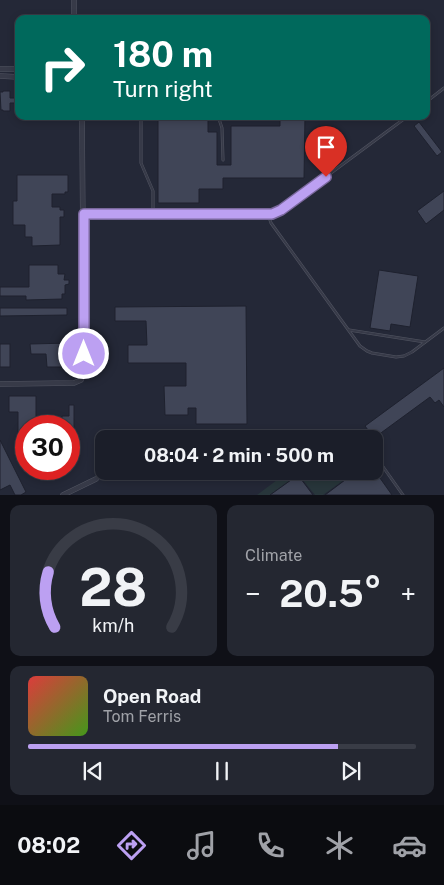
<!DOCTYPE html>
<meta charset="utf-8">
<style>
:root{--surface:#1b1e29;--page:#242731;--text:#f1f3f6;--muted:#a0a2a8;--line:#393c46;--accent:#bca0f2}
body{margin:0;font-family:"Public Sans",sans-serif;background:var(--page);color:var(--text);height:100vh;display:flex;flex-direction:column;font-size:19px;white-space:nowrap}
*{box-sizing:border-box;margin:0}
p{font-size:16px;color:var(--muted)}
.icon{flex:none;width:28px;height:28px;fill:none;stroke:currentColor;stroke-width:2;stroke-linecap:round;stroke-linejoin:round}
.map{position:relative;height:495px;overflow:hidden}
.sheet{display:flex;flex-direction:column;gap:10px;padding:10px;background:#0f1017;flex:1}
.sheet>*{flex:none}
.guide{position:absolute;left:15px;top:15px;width:415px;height:105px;border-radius:10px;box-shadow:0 2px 8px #0003,0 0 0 1px var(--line);background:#00695c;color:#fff;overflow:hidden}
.speed{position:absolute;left:15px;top:415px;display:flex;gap:10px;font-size:25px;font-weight:700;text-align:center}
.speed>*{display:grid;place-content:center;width:65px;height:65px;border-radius:50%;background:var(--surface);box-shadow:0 2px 8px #0003,0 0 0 1px var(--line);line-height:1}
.speed .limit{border:8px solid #d22;background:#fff;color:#111}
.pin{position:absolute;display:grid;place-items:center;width:42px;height:42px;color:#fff;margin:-51px -21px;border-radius:50% 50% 50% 0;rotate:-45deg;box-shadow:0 0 5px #0007}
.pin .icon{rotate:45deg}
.me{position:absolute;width:55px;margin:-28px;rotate:0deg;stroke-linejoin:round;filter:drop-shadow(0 0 4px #0008)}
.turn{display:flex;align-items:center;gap:18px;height:105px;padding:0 15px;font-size:22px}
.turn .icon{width:65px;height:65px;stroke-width:2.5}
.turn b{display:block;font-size:35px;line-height:42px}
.big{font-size:38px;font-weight:700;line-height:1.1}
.sheet .widget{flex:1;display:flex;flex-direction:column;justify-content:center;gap:8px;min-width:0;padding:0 18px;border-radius:10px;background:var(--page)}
.sheet .dial{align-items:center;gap:0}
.dial svg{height:130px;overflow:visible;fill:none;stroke:var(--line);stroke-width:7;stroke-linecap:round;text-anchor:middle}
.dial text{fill:var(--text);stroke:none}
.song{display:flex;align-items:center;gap:15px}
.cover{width:60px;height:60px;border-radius:8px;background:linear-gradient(135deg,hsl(0 70% 55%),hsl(100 70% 35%))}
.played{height:5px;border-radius:2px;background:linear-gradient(90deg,var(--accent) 80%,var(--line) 80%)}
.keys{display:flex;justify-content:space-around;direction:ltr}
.heat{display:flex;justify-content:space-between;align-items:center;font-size:28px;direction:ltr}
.sheet .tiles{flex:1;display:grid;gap:10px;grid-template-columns:1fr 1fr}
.widget:last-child{grid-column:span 2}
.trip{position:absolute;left:95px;top:430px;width:288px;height:50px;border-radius:10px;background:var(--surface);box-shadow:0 2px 8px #0003,0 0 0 1px var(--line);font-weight:700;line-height:50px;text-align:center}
.menu{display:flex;height:80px;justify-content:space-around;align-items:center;background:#0b0c10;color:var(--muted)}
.menu .icon{width:35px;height:35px}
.menu .on{color:var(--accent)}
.menu b{font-size:22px;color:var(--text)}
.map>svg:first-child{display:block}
.green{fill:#28363b}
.building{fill:#404557;stroke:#1e212e}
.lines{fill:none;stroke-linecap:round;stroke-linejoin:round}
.service-casing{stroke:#525562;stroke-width:3}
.minor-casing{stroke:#525562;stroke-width:5.5}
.service{stroke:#373a48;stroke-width:2}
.minor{stroke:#373a48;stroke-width:4.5}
.route-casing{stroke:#7a689d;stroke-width:12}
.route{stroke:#bca0f2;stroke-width:9}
</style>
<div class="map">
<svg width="444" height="495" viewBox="0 0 444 495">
<rect width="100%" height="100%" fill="#242837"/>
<path class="green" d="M289,471h55l4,6 -25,18h-8l-17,-21 -28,21h-13z"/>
<g class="building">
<path d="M3,91h7v7h6v5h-6v8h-7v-1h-2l-1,-18h3z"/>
<path d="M158,116h50v16h9v33h14v-39h49v-10h25l-1,62h-81v11h-24v14h-41z"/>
<path d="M419,122l23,30 -5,4 -23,-30z"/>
<path d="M17,175h51v17h-3v2h-13v13h8v3h4v7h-4v28l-28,1v-9h-7v-12h-12v-24h4z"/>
<path d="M444,191v19l-18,14 -9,-13z"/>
<path d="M29,265h29v9h7l-1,6h5v4l-4,1v9h-3v5l-36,1v-4h-26v-9h29z"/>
<path d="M379,270l39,6 -8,51 -19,-3 -1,7 -20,-3z"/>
<path d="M246,306l1,118h-51v-16h-8v7h-23l-1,-29h22v-23h-58v-18h19l-1,-24h-31v-14z"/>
<path d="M0,308h67v7l-67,1z"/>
<path d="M71,343v24h-24l-1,-13h-15l-1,-10z"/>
<rect x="0" y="344" width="10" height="23"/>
<path d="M444,368v39l-5,-7 -4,3 -5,-6 -56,41 -9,-12z"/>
<path d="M9,396h27v30h-10v17h-8v-31h-9z"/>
<path d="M69,405h5v36h-5v-15h-7v-10h7z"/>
<path d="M0,440l26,52 -5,3h-6l-5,-10 -10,5z"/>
<path d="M69,444l8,18 -8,4z"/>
<path d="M345,471h30l17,24h-67l24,-18z"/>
<path d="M298,475l15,20h-43z"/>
</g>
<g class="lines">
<defs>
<g id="service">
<path d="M426,102l18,-14"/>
<path d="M141,116v47l12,28v23"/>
<path d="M218,116l4,12 1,32"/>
<path d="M408,116l-127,94 -5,3 -8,1 3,9 89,123 7,5 5,2 24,4 8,-1 8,-4 32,-24"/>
<path d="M84,214h184"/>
<path d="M349,330l76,12"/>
<path d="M358,431l5,8"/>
<path d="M374,454l29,41"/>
</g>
<g id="minor">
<path d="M74,19v-19"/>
<path d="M0,69h19"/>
<path d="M0,76l19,1"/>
<path d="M0,384l74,-1 7,-3 3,-8 -2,-256"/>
<path d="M63,495l33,-16"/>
</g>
</defs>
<use href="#service" class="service-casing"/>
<use href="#minor" class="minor-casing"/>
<use href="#service" class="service"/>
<use href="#minor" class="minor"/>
</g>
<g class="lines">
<defs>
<path id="route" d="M84,354v-140h188l9,-4 45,-33"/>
</defs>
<use href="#route" class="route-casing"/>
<use href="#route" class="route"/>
</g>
</svg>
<div class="speed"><div class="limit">30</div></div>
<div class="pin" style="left:326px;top:177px;background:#d93025"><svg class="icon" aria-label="arrive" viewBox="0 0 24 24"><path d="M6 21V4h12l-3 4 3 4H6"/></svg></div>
<svg class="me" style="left:84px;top:354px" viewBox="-20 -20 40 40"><circle r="17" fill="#bca0f2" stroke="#fff" stroke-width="3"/><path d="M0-11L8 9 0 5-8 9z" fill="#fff"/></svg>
<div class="trip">08:04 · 2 min · 500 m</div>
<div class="guide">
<div class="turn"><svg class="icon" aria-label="right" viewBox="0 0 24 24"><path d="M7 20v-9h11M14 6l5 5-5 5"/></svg><div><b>180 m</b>Turn right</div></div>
</div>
</div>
<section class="sheet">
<div class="tiles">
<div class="widget dial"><svg viewBox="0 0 100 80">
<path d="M14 69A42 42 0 1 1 86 69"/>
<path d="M14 69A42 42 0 0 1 10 35" stroke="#bca0f2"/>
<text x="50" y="56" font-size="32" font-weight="700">28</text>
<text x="50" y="72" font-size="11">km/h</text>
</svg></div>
<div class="widget"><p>Climate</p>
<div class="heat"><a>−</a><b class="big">20.5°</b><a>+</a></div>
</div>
<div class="widget">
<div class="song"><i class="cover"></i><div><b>Open Road</b><p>Tom Ferris</p></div></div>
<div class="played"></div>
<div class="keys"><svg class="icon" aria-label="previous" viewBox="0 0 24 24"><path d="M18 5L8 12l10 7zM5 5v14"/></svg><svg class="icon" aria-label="pause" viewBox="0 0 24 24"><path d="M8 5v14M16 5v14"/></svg><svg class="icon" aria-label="next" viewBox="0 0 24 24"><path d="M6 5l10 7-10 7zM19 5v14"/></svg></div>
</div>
</div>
</section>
<nav class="menu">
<b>08:02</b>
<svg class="icon on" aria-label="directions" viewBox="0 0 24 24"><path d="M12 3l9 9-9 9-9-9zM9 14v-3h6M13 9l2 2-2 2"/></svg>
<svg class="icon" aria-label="music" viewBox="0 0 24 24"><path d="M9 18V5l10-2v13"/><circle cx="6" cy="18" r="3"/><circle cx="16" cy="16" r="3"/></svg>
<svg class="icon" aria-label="phone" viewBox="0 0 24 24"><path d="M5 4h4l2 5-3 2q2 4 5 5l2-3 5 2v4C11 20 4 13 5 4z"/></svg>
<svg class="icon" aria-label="climate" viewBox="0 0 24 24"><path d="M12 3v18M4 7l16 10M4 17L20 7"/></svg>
<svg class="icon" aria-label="car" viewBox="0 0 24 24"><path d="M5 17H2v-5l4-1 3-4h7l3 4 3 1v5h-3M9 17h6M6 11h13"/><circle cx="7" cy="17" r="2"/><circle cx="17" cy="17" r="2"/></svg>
</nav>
